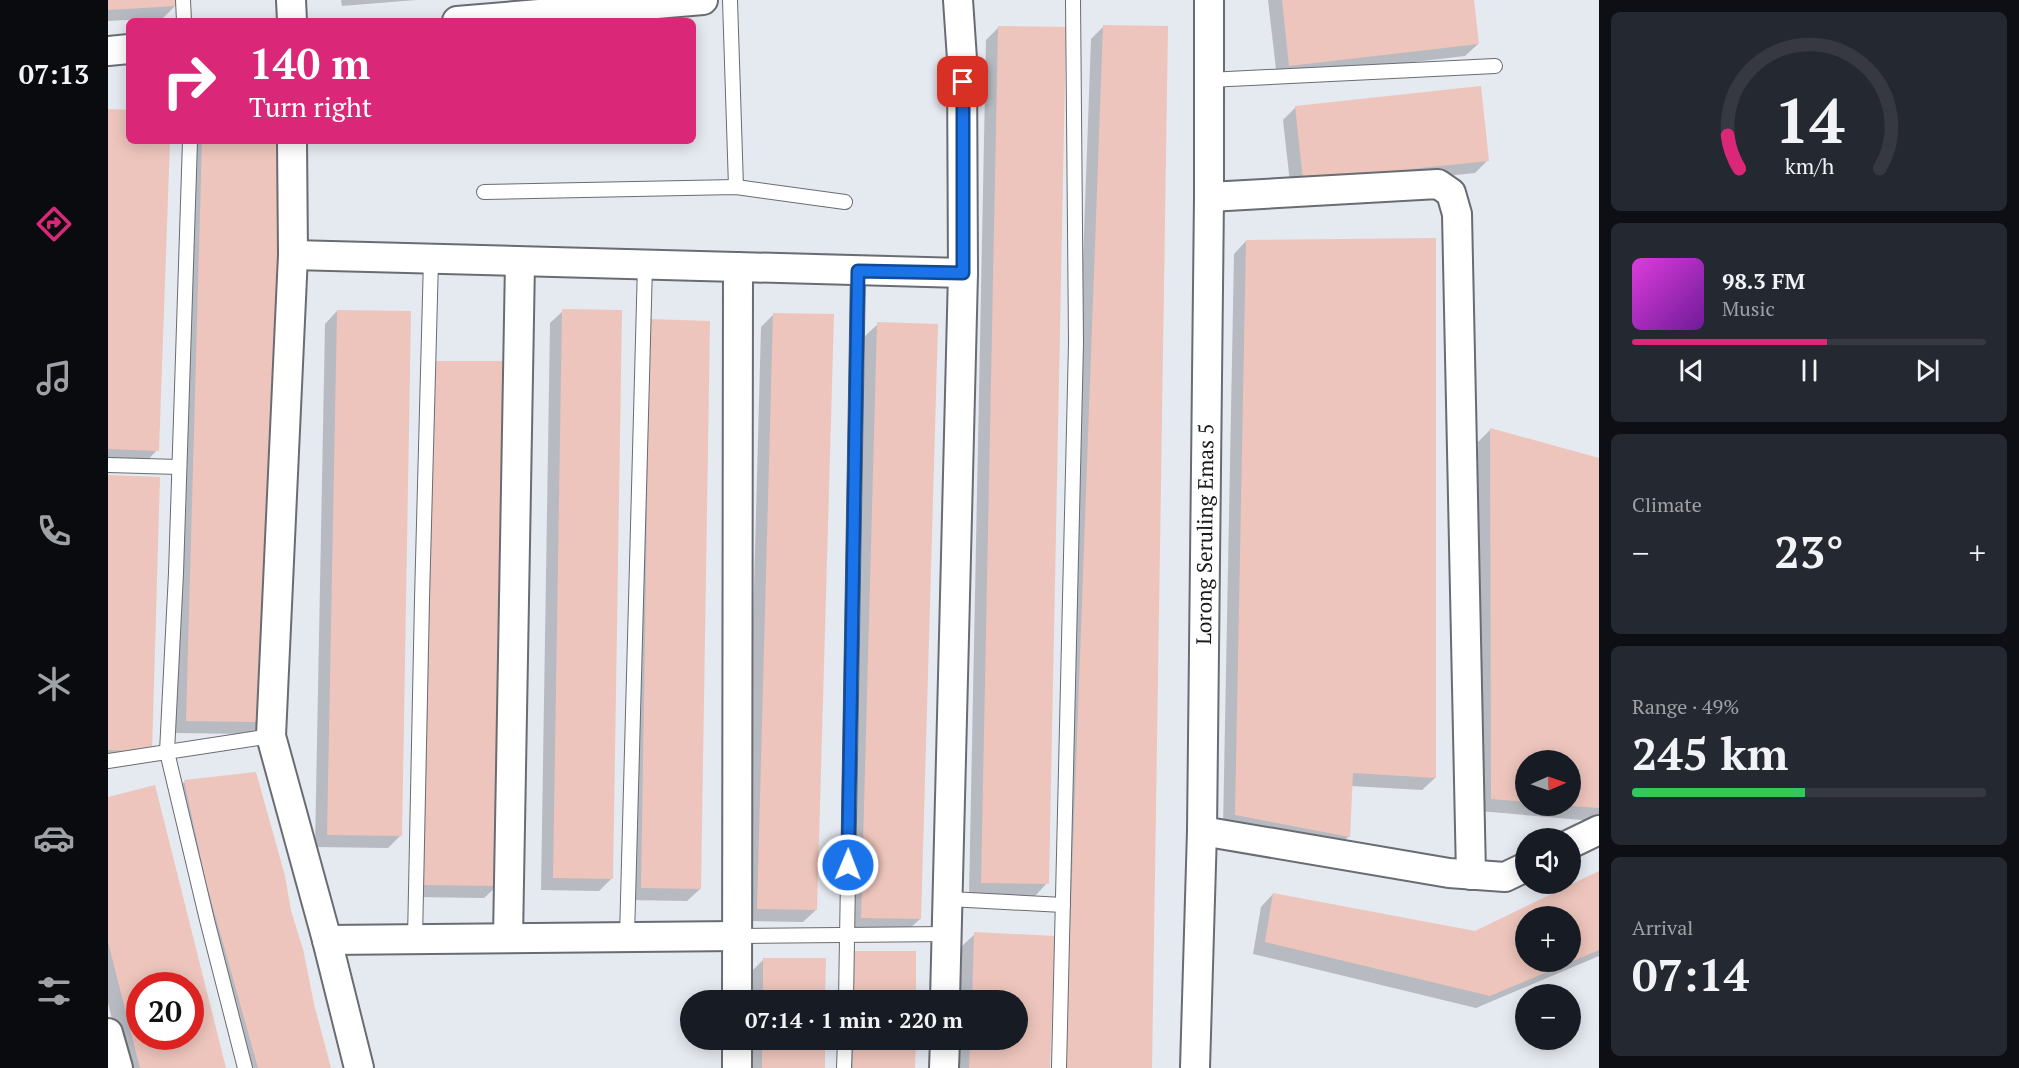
<!DOCTYPE html>
<meta charset="utf-8">
<style>
:root{--surface:#171b24;--page:#242831;--text:#f1f3f6;--muted:#9ea1a6;--line:#363941;--accent:#db2777}
body{margin:0;font-family:"PT Serif",serif;background:var(--page);color:var(--text);height:100vh;display:flex;flex-direction:column;font-size:22px;white-space:nowrap}
*{box-sizing:border-box;margin:0}
p{font-size:20px;color:var(--muted)}
.icon{flex:none;width:33px;height:33px;fill:none;stroke:currentColor;stroke-width:2;stroke-linecap:round;stroke-linejoin:round}
.map{position:relative;flex:1;overflow:hidden}
.panel{display:flex;flex-direction:column;gap:12px;padding:12px;background:#0d0f14;width:420px}
.panel>*{flex:none}
.banner{position:absolute;left:18px;top:18px;width:570px;height:126px;border-radius:9px;box-shadow:0 3px 15px #0003;background:#db2777;color:#fff;overflow:hidden}
.needle{width:39px;rotate:88deg}
.buttons{position:absolute;left:1407px;top:750px;display:grid;gap:12px}
.buttons a{display:grid;place-items:center;width:66px;height:66px;border-radius:50%;background:var(--surface);box-shadow:0 3px 15px #0003;font-size:30px}
.speed{position:absolute;left:18px;top:972px;display:flex;gap:12px;font-size:30px;font-weight:700;text-align:center}
.speed>*{display:grid;place-content:center;width:78px;height:78px;border-radius:50%;background:var(--surface);box-shadow:0 3px 15px #0003;line-height:1}
.speed .limit{border:9px solid #d22;background:#fff;color:#111}
.pin{position:absolute;display:grid;place-items:center;width:51px;height:51px;color:#fff;margin:-26px;border-radius:12px;box-shadow:0 3px 9px #0006}
.me{position:absolute;width:66px;margin:-33px;rotate:1deg;stroke-linejoin:round;filter:drop-shadow(0 0 4px #0008)}
.turn{display:flex;align-items:center;gap:21px;height:126px;padding:0 24px;font-size:27px}
.turn .icon{width:78px;height:78px;stroke-width:2.5}
.turn b{display:block;font-size:42px;line-height:51px}
.big{font-size:45px;font-weight:600;line-height:1.1}
.panel .card{flex:1;display:flex;flex-direction:column;justify-content:center;gap:9px;min-width:0;padding:0 21px;border-radius:9px;background:var(--page)}
.panel .dial{align-items:center;gap:0}
.dial svg{height:156px;overflow:visible;fill:none;stroke:var(--line);stroke-width:7;stroke-linecap:round;text-anchor:middle}
.dial text{fill:var(--text);stroke:none}
.song{display:flex;align-items:center;gap:18px}
.cover{width:72px;height:72px;border-radius:9px;background:linear-gradient(135deg,hsl(300 70% 55%),hsl(280 70% 35%))}
.played{height:6px;border-radius:3px;background:linear-gradient(90deg,var(--accent) 55%,var(--line) 55%)}
.keys{display:flex;justify-content:space-around;direction:ltr}
.heat{display:flex;justify-content:space-between;align-items:center;font-size:33px;direction:ltr}
.charge{height:9px;border-radius:4px;background:linear-gradient(90deg,#34c759 49%,var(--line) 0)}
.trip{position:absolute;left:572px;top:990px;width:348px;height:60px;border-radius:30px;background:var(--surface);box-shadow:0 3px 15px #0003;font-weight:600;line-height:60px;text-align:center}
main{display:flex;flex:1;min-height:0}
.tabs{display:flex;flex-direction:column;width:108px;justify-content:space-around;align-items:center;background:#090b0e;color:var(--muted)}
.tabs .icon{width:42px;height:42px}
.tabs .selected{color:var(--accent)}
.tabs b{font-size:27px;color:var(--text)}
.map>svg:first-child{display:block}
.shadow{fill:#0003;fill-rule:evenodd}
.building{fill:#edc5bc;fill-rule:evenodd}
.lines{fill:none;stroke-linecap:round;stroke-linejoin:round}
.service-casing{stroke:#696c72;stroke-width:16}
.minor-casing{stroke:#696c72;stroke-width:32}
.service{stroke:#fff;stroke-width:14}
.minor{stroke:#fff;stroke-width:28}
.route-casing{stroke:#114b97;stroke-width:15}
.route{stroke:#1a73e8;stroke-width:10}
.labels{text-anchor:middle;stroke-width:4.5;stroke-linejoin:round;paint-order:stroke}
.street-label{font-size:21px;fill:#1a1b1d;stroke:#fff}
</style>
<main>
<nav class="tabs">
<b>07:13</b>
<svg class="icon selected" aria-label="directions" viewBox="0 0 24 24"><path d="M12 3l9 9-9 9-9-9zM9 14v-3h6M13 9l2 2-2 2"/></svg>
<svg class="icon" aria-label="music" viewBox="0 0 24 24"><path d="M9 18V5l10-2v13"/><circle cx="6" cy="18" r="3"/><circle cx="16" cy="16" r="3"/></svg>
<svg class="icon" aria-label="phone" viewBox="0 0 24 24"><path d="M5 4h4l2 5-3 2q2 4 5 5l2-3 5 2v4C11 20 4 13 5 4z"/></svg>
<svg class="icon" aria-label="climate" viewBox="0 0 24 24"><path d="M12 3v18M4 7l16 10M4 17L20 7"/></svg>
<svg class="icon" aria-label="car" viewBox="0 0 24 24"><path d="M5 17H2v-5l4-1 3-4h7l3 4 3 1v5h-3M9 17h6M6 11h13"/><circle cx="7" cy="17" r="2"/><circle cx="17" cy="17" r="2"/></svg>
<svg class="icon" aria-label="filters" viewBox="0 0 24 24"><path d="M4 7h16M4 17h16"/><circle cx="9" cy="7" r="2"/><circle cx="15" cy="17" r="2"/></svg>
</nav>
<div class="map">
<svg width="1491" height="1068" viewBox="0 0 1491 1068">
<rect width="100%" height="100%" fill="#e5e9f0"/>
<g class="shadow">
<path d="M0,0h67v6l-12,12 -55,3z"/>
<path d="M233,0h75l-74,6z"/>
<path d="M1160,0h205l5,44 -13,12 -188,22z"/>
<path d="M996,26l46,1042h-96l37,-1029z"/>
<path d="M890,28l49,855 -12,13 -66,-1 17,-855z"/>
<path d="M1188,107l192,53 -13,13 -184,19 -8,-72z"/>
<path d="M0,111l21,1v29h39l-11,309 -12,13 -37,-2z"/>
<path d="M82,141h90l-16,581 -13,12 -77,-1z"/>
<path d="M1138,241l189,537 -13,12 -71,-4 -2,50 -13,13 -113,-21 11,-574z"/>
<path d="M229,311l63,525 -12,12 -73,-1 10,-523z"/>
<path d="M455,311l49,567 -13,13 -58,-1 9,-567z"/>
<path d="M666,314l42,596 -13,12 -58,-1 16,-594z"/>
<path d="M543,321l49,568 -13,12 -58,-1 9,-566z"/>
<path d="M770,324l42,595 -13,12 -58,-1 16,-594z"/>
<path d="M328,363l61,523 -13,12 -72,-1 11,-521z"/>
<path d="M1382,430l109,29v356l-6,6 -114,-10 -1,-369zM1418,760h44v46h-44z"/>
<path d="M0,477l43,274 -13,13 -30,-1z"/>
<path d="M76,782l99,94 29,129 18,63h-88l-70,-274z"/>
<path d="M46,787l70,281h-100l-16,-65v-205zM32,986h50v50h-50z"/>
<path d="M1491,873v83l-123,52 -223,-54 8,-47 12,-13 202,39zM1418,916h44v46h-44z"/>
<path d="M867,934l78,3 -5,131h-90l1,-28h58v-40h-57l2,-54z"/>
<path d="M746,952l61,1v47h-73v-35z"/>
<path d="M656,959l60,1v40h-73v-28z"/>
<path d="M642,1040h74l-1,28h-73z"/>
<rect x="733" y="1040" width="73" height="28"/>
</g>
<g class="building">
<path d="M0,0h69v6l-69,4z"/>
<path d="M1174,0h192l5,44 -190,22z"/>
<path d="M995,25l65,1 -16,1042h-87z"/>
<path d="M890,26l68,1 -17,857 -68,-1z"/>
<path d="M1373,86l8,75 -186,19 -8,-74z"/>
<path d="M0,109l21,1v31h41l-11,310 -51,-2z"/>
<path d="M94,141h79l-16,581 -79,-1z"/>
<path d="M1328,238v540l-83,-5 -3,64 -115,-22 11,-575z"/>
<path d="M454,309l60,1 -9,569 -60,-1z"/>
<path d="M229,310l74,1 -9,525 -75,-1z"/>
<path d="M665,313l61,1 -17,596 -60,-1z"/>
<path d="M542,319l60,2 -9,568 -60,-1z"/>
<path d="M769,322l61,2 -17,595 -60,-1z"/>
<path d="M327,361h73l-10,525 -74,-1z"/>
<path d="M1382,428l109,30v350l-29,-2v-46h-44v42l-35,-3z"/>
<path d="M0,475l52,2 -8,275 -44,-2z"/>
<path d="M148,772l29,104 6,35 12,38 11,55 17,64h-73l-52,-186 -22,-102z"/>
<path d="M47,785l71,283h-86l-32,-126v-145zM32,986h50v50h-50z"/>
<path d="M1491,871v79l-109,46 -225,-54 8,-49 202,38zM1418,916h44v46h-44z"/>
<path d="M866,932l81,4 -5,132h-81l1,-28h47v-40h-45z"/>
<path d="M746,951h62v49h-63z"/>
<path d="M655,958h63l-1,42h-62z"/>
<rect x="654" y="1040" width="63" height="28"/>
<path d="M745,1040h63l-1,28h-62z"/>
</g>
<g class="lines">
<defs>
<g id="service">
<path d="M75,0l1,21"/>
<path d="M622,0l6,187"/>
<path d="M1100,80l287,-14"/>
<path d="M82,141l-14,432 -9,179 40,168 38,148"/>
<path d="M376,192l252,-5 109,15"/>
<path d="M0,465l71,2"/>
<path d="M0,761l163,-25"/>
<path d="M841,899l114,6"/>
<path d="M629,936l210,-2"/>
<path d="M519,937l18,-672"/>
<path d="M307,939l7,-340 9,-340"/>
<path d="M738,1000l12,-729"/>
<path d="M736,1068l1,-28"/>
<path d="M951,1068l17,-725 -3,-343"/>
</g>
<g id="minor">
<path d="M183,0l1,21"/>
<path d="M349,21l246,-21"/>
<path d="M0,51l21,-2"/>
<path d="M184,141l1,114 -22,481 56,204 32,128"/>
<path d="M1101,197l229,-13 13,9 6,21 14,661"/>
<path d="M185,255l670,18"/>
<path d="M1094,831l247,42 56,4 21,-10"/>
<path d="M1462,844l29,-14"/>
<path d="M400,938l12,-676"/>
<path d="M219,940l410,-4"/>
<path d="M629,1000l1,-733"/>
<path d="M837,1000l18,-727 -1,-214 -4,-59"/>
<path d="M0,1033l10,35"/>
<path d="M629,1068v-28"/>
<path d="M836,1068l1,-28"/>
<path id="s1" d="M1087,1068l7,-237 7,-634v-197"/>
</g>
</defs>
<use href="#service" class="service-casing"/>
<use href="#minor" class="minor-casing"/>
<use href="#service" class="service"/>
<use href="#minor" class="minor"/>
</g>
<g class="lines">
<defs>
<path id="route" d="M740,865l10,-594 105,2v-191"/>
</defs>
<use href="#route" class="route-casing"/>
<use href="#route" class="route"/>
</g>
<g class="labels">
<g class="street-label">
<text dy="7" stroke="none"><textPath href="#s1" startOffset="534">Lorong Seruling Emas 5</textPath></text>
</g>
</g>
</svg>
<div class="buttons">
<a><svg class="needle" viewBox="-14 -14 28 28"><path d="M0-13l5 13h-10z" fill="#e53935"/><path d="M0 13l5-13h-10z" fill="#9ea1a6"/></svg></a>
<a><svg class="icon" aria-label="sound" viewBox="0 0 24 24"><path d="M4 9h4l5-4v14l-5-4H4zM17 9q2 3 0 6"/></svg></a>
<a>+</a>
<a>−</a>
</div>
<div class="speed"><div class="limit">20</div></div>
<div class="pin" style="left:855px;top:82px;background:#d93025"><svg class="icon" aria-label="arrive" viewBox="0 0 24 24"><path d="M6 21V4h12l-3 4 3 4H6"/></svg></div>
<svg class="me" style="left:740px;top:865px" viewBox="-20 -20 40 40"><circle r="17" fill="#1a73e8" stroke="#fff" stroke-width="3"/><path d="M0-11L8 9 0 5-8 9z" fill="#fff"/></svg>
<div class="trip">07:14 · 1 min · 220 m</div>
<div class="banner">
<div class="turn"><svg class="icon" aria-label="right" viewBox="0 0 24 24"><path d="M7 20v-9h11M14 6l5 5-5 5"/></svg><div><b>140 m</b>Turn right</div></div>
</div>
</div>
<section class="panel">
<div class="card dial"><svg viewBox="0 0 100 80">
<path d="M14 69A42 42 0 1 1 86 69"/>
<path d="M14 69A42 42 0 0 1 8 52" stroke="#db2777"/>
<text x="50" y="56" font-size="32" font-weight="700">14</text>
<text x="50" y="72" font-size="11">km/h</text>
</svg></div>
<div class="card">
<div class="song"><i class="cover"></i><div><b>98.3 FM</b><p>Music</p></div></div>
<div class="played"></div>
<div class="keys"><svg class="icon" aria-label="previous" viewBox="0 0 24 24"><path d="M18 5L8 12l10 7zM5 5v14"/></svg><svg class="icon" aria-label="pause" viewBox="0 0 24 24"><path d="M8 5v14M16 5v14"/></svg><svg class="icon" aria-label="next" viewBox="0 0 24 24"><path d="M6 5l10 7-10 7zM19 5v14"/></svg></div>
</div>
<div class="card"><p>Climate</p>
<div class="heat"><a>−</a><b class="big">23°</b><a>+</a></div>
</div>
<div class="card"><p>Range · 49%</p><b class="big">245 km</b><div class="charge"></div></div>
<div class="card"><p>Arrival</p><b class="big">07:14</b></div>
</section>
</main>
